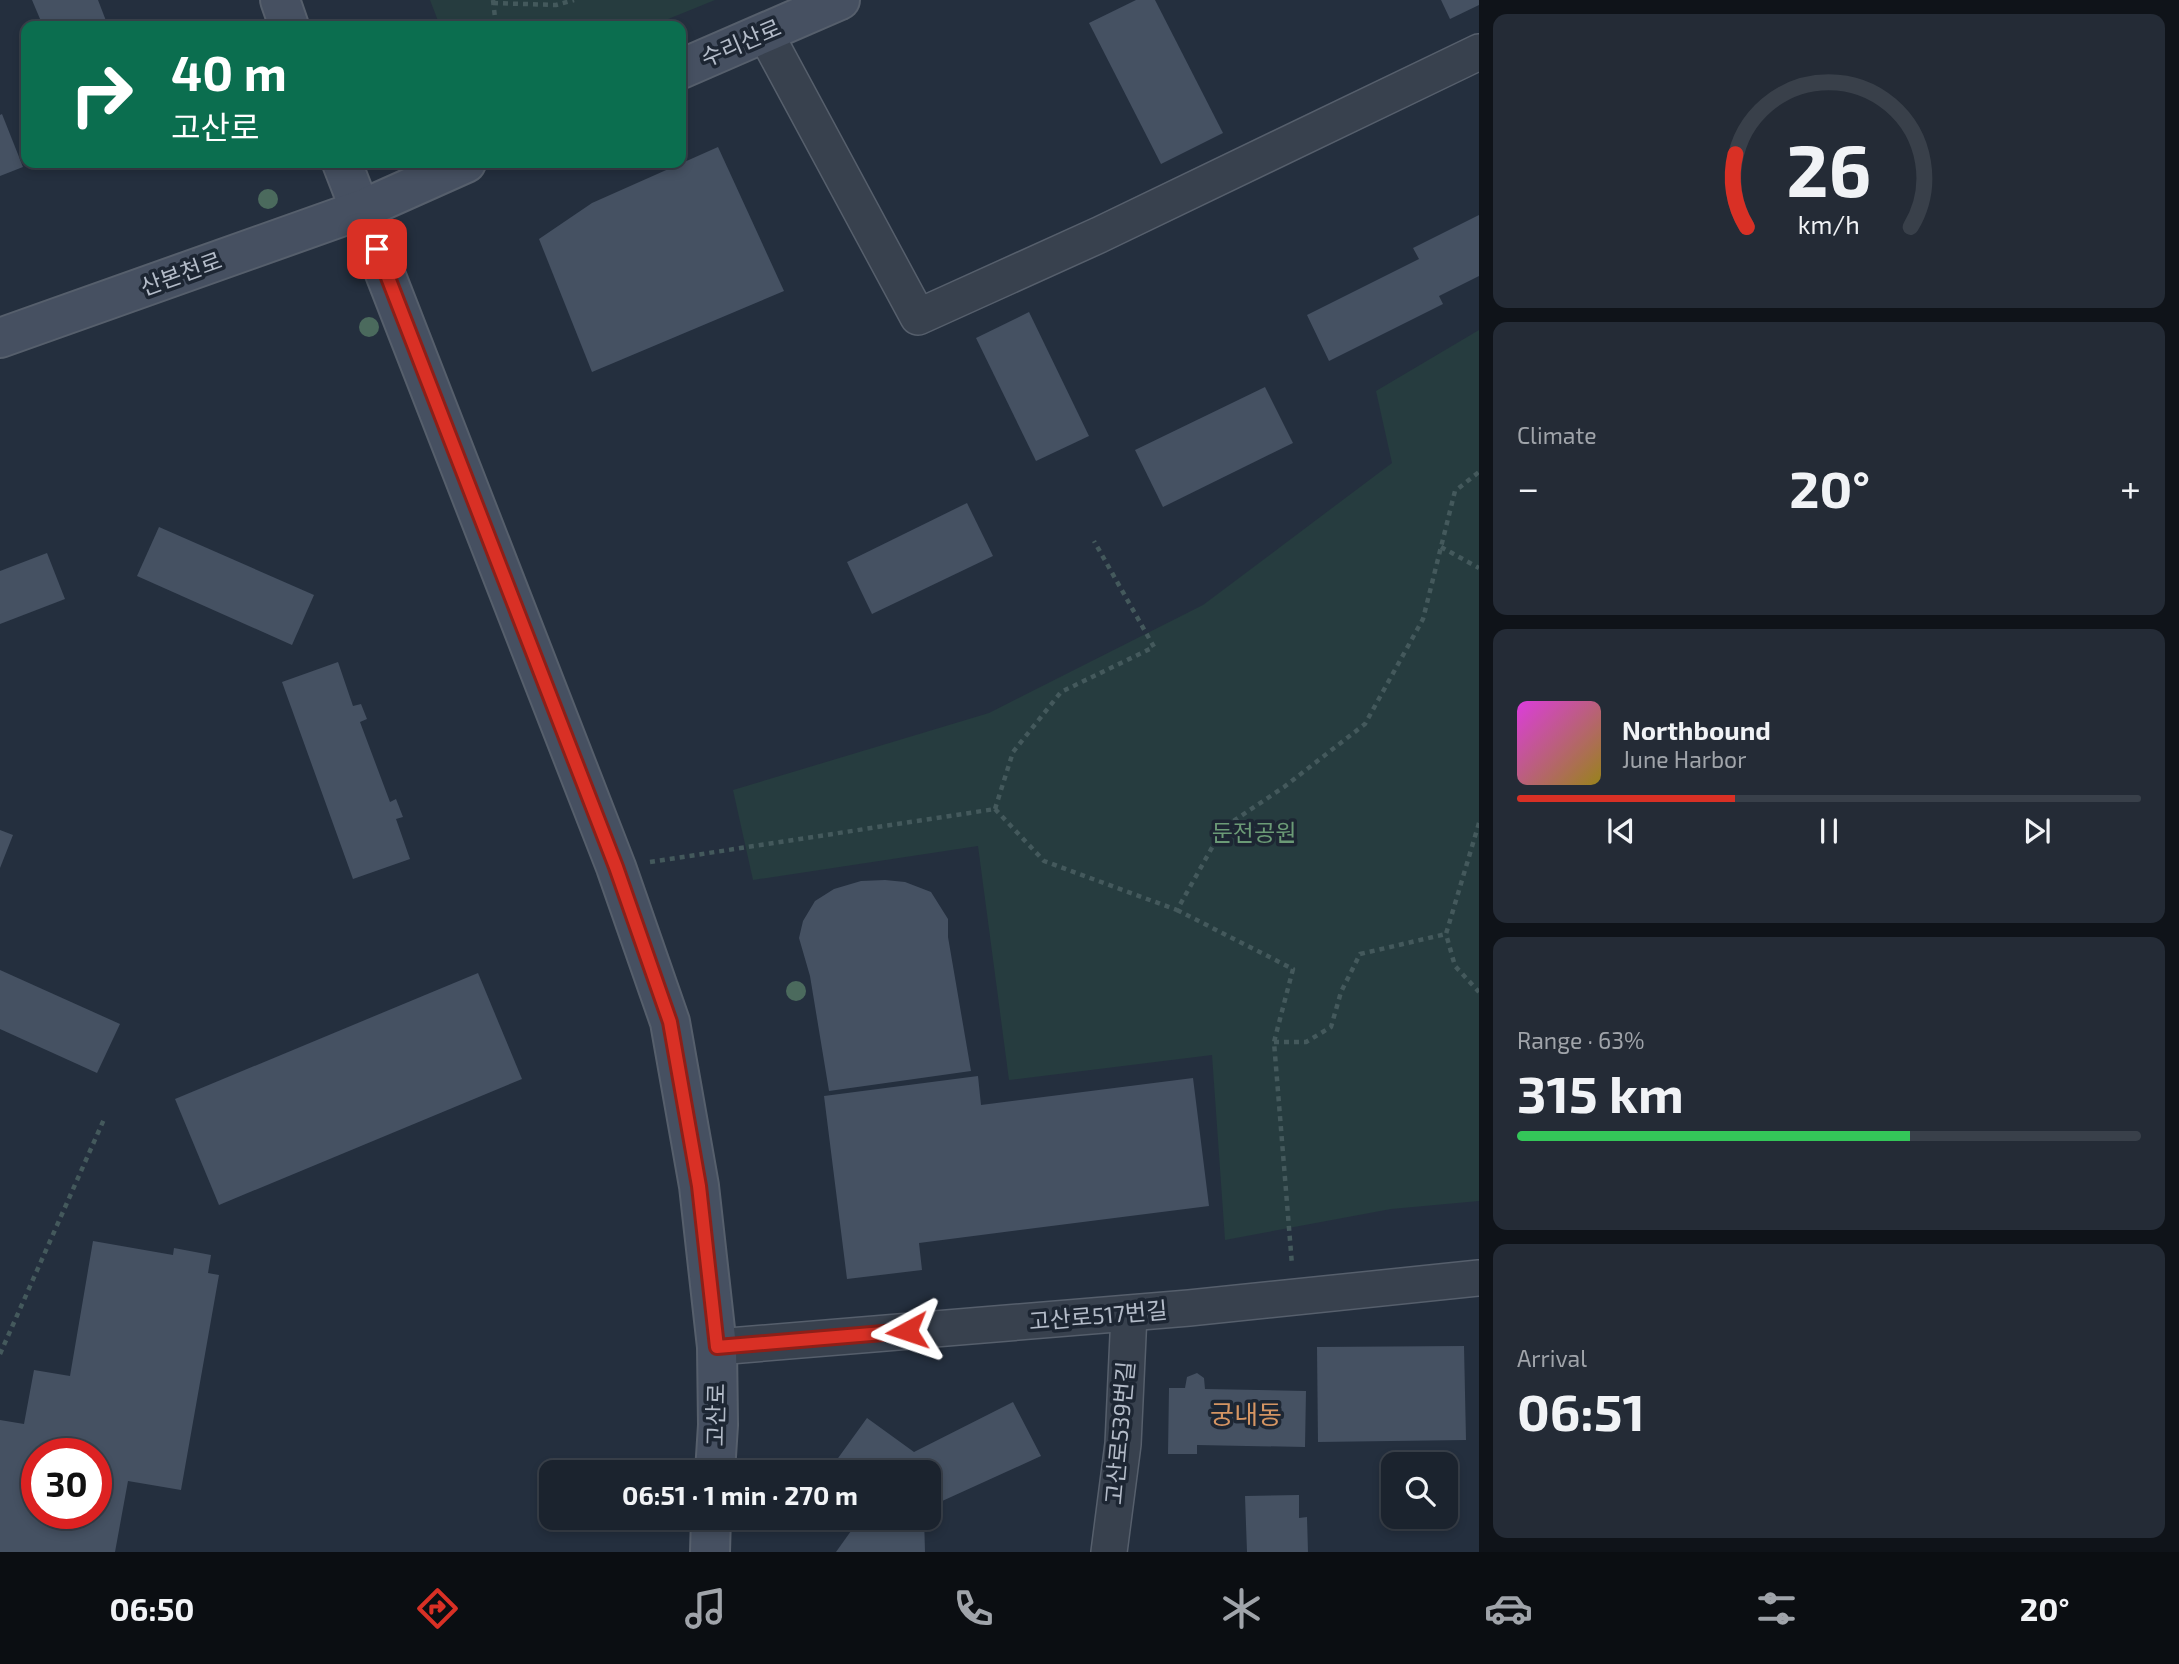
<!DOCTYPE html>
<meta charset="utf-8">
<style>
:root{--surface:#1b232e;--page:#242b36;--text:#f1f3f6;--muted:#a0a4aa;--line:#39404a;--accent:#d93025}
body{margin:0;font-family:"Exo 2","Noto Sans KR",sans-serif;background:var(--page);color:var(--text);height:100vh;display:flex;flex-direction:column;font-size:26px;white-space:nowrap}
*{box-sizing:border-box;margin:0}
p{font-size:23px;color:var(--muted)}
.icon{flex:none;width:38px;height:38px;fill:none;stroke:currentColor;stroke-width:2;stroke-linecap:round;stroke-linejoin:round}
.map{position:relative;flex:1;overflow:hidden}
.sheet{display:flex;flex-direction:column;gap:14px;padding:14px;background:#0f1319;width:700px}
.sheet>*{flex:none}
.banner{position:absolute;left:21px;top:21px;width:665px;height:147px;border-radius:14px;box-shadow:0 4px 10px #0003,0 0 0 2px var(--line);background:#0b6e4f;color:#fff;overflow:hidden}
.fabs{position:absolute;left:1381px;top:1452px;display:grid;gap:14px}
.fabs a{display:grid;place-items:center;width:77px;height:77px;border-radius:14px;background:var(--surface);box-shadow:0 4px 10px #0003,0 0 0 2px var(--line);font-size:35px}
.speed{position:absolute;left:21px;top:1438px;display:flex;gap:14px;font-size:35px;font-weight:700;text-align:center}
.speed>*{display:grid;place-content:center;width:91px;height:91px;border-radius:50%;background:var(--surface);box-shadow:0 4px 10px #0003,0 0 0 2px var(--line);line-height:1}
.speed .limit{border:10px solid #d22;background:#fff;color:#111}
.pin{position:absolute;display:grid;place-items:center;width:60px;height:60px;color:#fff;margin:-30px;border-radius:14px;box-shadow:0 4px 10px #0006}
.me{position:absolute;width:77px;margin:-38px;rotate:265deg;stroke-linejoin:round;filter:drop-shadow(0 0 5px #0008)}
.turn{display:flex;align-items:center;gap:24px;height:147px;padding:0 35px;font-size:32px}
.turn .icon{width:91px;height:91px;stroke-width:2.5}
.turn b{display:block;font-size:49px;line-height:60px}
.big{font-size:52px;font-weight:700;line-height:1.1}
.sheet .card{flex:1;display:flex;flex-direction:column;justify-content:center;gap:10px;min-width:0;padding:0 24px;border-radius:14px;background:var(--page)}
.sheet .dial{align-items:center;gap:0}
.dial svg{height:182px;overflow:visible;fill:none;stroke:var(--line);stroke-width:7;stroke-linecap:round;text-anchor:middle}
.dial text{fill:var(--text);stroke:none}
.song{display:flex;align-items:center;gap:21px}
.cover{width:84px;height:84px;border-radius:10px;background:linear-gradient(135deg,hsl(300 70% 55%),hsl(50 70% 35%))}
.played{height:7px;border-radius:4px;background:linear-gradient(90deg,var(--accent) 35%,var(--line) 35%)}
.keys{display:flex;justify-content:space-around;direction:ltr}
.heat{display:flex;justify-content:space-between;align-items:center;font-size:38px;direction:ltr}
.charge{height:10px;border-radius:5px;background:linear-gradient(90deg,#34c759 63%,var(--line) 0)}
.trip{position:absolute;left:539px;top:1460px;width:402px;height:70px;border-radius:14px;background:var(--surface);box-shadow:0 4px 10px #0003,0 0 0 2px var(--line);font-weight:700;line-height:70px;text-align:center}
.dock{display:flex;height:112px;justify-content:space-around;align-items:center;background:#0b0e12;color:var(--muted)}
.dock .icon{width:49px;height:49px}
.dock .active{color:var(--accent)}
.dock b{font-size:32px;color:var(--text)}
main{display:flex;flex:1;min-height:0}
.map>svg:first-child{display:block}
.green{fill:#263c3f}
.building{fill:#455162;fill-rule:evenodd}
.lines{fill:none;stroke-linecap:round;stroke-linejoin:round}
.street-casing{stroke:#565f6c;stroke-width:38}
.secondary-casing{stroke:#565f6c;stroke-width:42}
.path{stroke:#44595c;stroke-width:4.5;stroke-dasharray:5 5;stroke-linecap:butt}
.street{stroke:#38414e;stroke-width:35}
.secondary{stroke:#465061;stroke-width:38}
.tree{fill:#4b6a5d}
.route-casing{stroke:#8d1f18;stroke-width:18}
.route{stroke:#d93025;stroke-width:12}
.labels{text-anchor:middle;stroke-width:7;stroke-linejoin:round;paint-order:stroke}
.street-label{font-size:23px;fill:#b4bcc9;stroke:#1d2633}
.park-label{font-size:23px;fill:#6b9a76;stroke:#1d2633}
.quarter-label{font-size:26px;fill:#d59563;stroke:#1d2633}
</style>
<main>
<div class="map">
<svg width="1479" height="1552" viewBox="0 0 1479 1552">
<rect width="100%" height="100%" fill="#242f3e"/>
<g class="green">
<path d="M430,0h285l-64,26h-211z"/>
<path d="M1479,330v871l-88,8 -166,31 -13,-185 -203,25 -31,-234 -225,34 -20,-90 256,-77 214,-108 189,-142 -16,-72z"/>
</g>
<g class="building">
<path d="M32,0h66l10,26h-65z"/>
<path d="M1136,0h19l68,133 -62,31 -72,-141z"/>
<path d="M1441,0h38v5l-29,14z"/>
<path d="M2,114l21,53 -23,9v-61z"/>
<path d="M718,147l66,144 -192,81 -53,-133 53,-36z"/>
<path d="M1479,215v61l-40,20 4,8 -114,57 -22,-46 112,-56 -6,-11z"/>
<path d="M1029,312l60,124 -53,25 -60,-123z"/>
<path d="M1265,387l28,56 -130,64 -28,-57z"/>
<path d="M967,503l26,53 -121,58 -25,-52z"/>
<path d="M159,527l155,68 -22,50 -155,-69z"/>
<path d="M47,553l18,46 -65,25v-53z"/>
<path d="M338,662l15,44 8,-2 6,15 -7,3 30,80 6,-3 7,18 -7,2 14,40 -57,20 -71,-197z"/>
<path d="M0,830l13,5 -13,33z"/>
<path d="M885,880l20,2 26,10 17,27v18l23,134 -142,20 -19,-115 -11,-38 4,-17 12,-20 19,-12 27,-8z"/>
<path d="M0,970l120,54 -23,49 -97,-44z"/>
<path d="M478,973l44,106 -303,126 -44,-106z"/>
<path d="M978,1076l3,29 212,-27 16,128 -290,37 3,27 -75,9 -23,-183z"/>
<path d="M93,1241l80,14 1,-7 37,7 -3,18 11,2 -38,215 -53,-9 -13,71h-115v-132l24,4 10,-54 36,6zM37,1454h59v60h-59z"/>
<path d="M1464,1346l2,94 -148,2 -1,-95z"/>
<path d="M1197,1373l7,5 1,11 101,2 -1,56 -108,-2v9h-29l1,-66h16l2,-11z"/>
<path d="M1013,1402l28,54 -112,51v-35h-101l39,-54 47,34z"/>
<path d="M1299,1495v23l8,-1 1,35h-61l-2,-56z"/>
<path d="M861,1517h63l1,35h-89z"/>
</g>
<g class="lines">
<defs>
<g id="street">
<path d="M765,33l153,284 181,-82 380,-183"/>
<path d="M717,1347l472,-39 290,-30"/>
<path d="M1109,1552l14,-108 6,-130"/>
</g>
<g id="secondary">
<path d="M280,0l9,26"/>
<path d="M681,69l159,-69"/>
<path d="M342,163l274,704 54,155 29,164 18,161 1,78 -3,47"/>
<path d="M0,338l363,-129 103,-46"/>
<path d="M710,1552l1,-35"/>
</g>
</defs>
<use href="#street" class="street-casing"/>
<use href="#secondary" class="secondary-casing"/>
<g class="path">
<path d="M493,0l3,26"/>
<path d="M493,3l63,2 18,-5"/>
<path d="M1441,547l38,21"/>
<path d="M995,809l49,52 133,49 46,-82 61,-41 81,-63 58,-105 32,-128 24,-19"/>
<path d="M995,809l18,-57 48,-60 93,-45 -60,-106"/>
<path d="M1479,823l-33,111 9,32 24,26"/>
<path d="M650,862l345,-53"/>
<path d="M1177,910l116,59 -19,73 18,223"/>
<path d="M1274,1042h32l25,-15 10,-35 19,-38 86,-20"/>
<path d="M0,1354l105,-237"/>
</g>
<use href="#street" class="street"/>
<use href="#secondary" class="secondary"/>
</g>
<g class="tree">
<circle cx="268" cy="199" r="10"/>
<circle cx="369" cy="327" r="10"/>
<circle cx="796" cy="991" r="10"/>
</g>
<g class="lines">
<defs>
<path id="route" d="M377,249l239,618 54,155 29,164 18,161 190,-16"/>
</defs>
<use href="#route" class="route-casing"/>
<use href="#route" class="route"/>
</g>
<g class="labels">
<g class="street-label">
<text transform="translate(741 43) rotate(-23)" y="8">수리산로</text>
<text transform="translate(181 274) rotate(-20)" y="8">산본천로</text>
<text transform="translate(1098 1316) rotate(-5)" y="8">고산로517번길</text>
<text transform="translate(716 1415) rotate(-89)" y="8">고산로</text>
<text transform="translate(1120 1433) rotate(-85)" y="8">고산로539번길</text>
</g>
<g class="park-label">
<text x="1254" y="841">둔전공원</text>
</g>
<g class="quarter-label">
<text x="1246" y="1424">궁내동</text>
</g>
</g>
</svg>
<div class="fabs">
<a><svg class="icon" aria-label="search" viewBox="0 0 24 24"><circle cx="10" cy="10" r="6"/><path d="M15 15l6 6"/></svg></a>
</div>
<div class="speed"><div class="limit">30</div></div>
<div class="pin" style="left:377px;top:249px;background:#d93025"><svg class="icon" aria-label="arrive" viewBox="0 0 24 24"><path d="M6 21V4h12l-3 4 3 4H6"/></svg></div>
<svg class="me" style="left:907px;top:1331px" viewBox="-20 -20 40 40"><path d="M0-17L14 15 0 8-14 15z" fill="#d93025" stroke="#fff" stroke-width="4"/></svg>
<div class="trip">06:51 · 1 min · 270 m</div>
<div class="banner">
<div class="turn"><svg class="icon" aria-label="right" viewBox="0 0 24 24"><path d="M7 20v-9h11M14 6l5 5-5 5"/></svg><div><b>40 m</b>고산로</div></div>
</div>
</div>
<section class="sheet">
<div class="card dial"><svg viewBox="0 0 100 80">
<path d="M14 69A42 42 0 1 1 86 69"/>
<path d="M14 69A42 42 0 0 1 9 37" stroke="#d93025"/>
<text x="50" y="56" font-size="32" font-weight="700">26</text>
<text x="50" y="72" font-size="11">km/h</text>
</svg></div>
<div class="card"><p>Climate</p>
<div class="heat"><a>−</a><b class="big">20°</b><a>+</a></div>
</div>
<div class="card">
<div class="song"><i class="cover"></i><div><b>Northbound</b><p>June Harbor</p></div></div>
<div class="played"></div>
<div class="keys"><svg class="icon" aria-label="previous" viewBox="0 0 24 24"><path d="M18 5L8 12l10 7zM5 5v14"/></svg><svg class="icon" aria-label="pause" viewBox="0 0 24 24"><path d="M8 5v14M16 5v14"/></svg><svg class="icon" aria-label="next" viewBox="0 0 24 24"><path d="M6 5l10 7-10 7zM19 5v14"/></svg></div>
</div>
<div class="card"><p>Range · 63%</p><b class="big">315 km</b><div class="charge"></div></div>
<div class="card"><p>Arrival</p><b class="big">06:51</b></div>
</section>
</main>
<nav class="dock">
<b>06:50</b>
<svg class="icon active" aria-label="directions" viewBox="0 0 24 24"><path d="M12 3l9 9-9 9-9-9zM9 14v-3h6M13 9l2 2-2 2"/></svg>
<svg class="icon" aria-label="music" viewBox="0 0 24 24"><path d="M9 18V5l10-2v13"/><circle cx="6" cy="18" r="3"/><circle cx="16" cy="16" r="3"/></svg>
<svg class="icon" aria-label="phone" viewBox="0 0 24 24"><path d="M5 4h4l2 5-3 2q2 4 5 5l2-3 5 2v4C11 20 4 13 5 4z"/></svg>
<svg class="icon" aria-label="climate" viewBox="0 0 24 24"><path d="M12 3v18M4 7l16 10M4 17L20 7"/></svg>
<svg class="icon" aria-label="car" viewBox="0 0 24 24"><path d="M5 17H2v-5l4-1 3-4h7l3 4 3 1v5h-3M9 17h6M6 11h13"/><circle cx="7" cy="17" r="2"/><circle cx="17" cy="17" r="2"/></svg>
<svg class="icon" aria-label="filters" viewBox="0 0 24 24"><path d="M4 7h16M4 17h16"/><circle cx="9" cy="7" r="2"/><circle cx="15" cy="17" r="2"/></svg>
<b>20°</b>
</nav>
